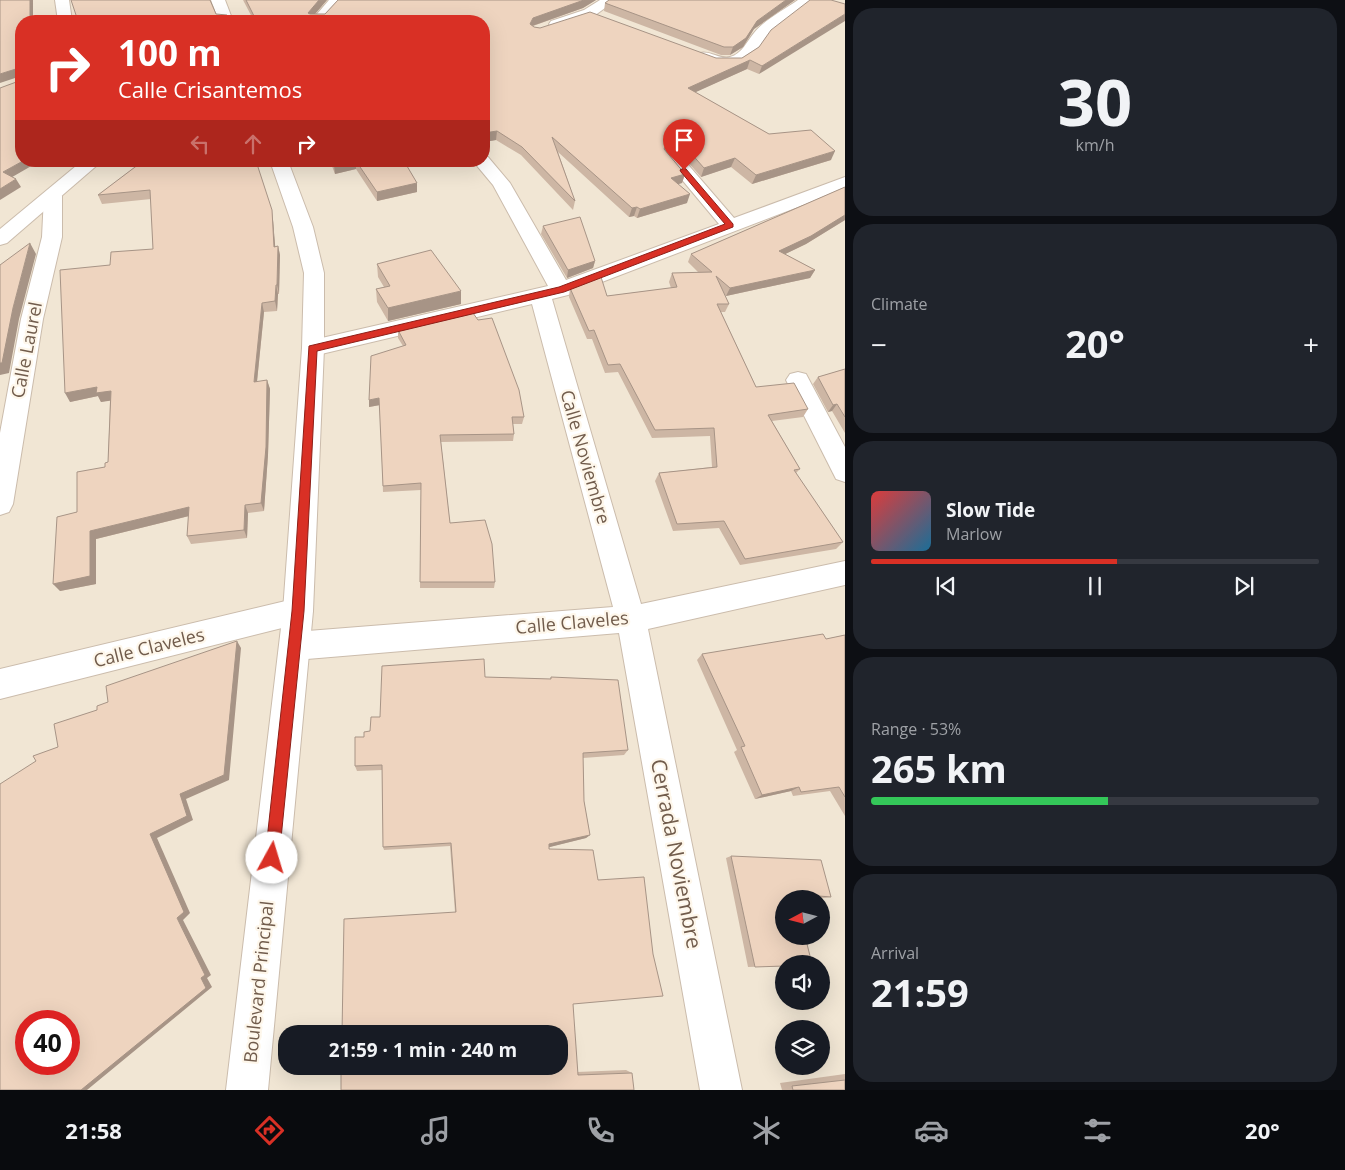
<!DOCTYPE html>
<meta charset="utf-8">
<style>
:root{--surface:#171b24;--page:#20242c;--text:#f1f3f6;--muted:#9ea1a6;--line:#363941;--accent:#d93025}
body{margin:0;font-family:"Open Sans",sans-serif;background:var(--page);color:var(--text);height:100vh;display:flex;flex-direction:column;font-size:19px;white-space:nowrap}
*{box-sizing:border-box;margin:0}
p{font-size:16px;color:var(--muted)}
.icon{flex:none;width:28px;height:28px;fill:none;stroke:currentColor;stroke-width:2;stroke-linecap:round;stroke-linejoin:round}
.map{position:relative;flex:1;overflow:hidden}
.details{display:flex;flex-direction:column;gap:8px;padding:8px;background:#0d0f14;width:500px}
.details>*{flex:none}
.top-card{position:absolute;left:15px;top:15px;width:475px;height:152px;border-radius:20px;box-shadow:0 5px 20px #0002;background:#d93025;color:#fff;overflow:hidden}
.needle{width:32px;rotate:263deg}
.tools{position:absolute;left:775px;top:890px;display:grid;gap:10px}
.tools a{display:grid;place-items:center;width:55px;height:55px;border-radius:50%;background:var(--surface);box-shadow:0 5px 20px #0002;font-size:25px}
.speed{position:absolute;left:15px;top:1010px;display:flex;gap:10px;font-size:25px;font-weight:700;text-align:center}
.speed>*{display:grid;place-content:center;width:65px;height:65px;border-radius:50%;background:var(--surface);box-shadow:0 5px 20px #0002;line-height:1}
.speed .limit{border:8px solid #d22;background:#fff;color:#111}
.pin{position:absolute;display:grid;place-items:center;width:42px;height:42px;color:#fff;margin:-51px -21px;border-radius:50% 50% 50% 0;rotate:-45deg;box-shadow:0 0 5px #0007}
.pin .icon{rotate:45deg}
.me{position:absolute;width:55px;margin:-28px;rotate:6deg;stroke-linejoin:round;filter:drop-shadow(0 0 4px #0008)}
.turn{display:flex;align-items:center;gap:18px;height:105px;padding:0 20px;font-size:22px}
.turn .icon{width:65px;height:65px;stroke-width:2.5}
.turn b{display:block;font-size:35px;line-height:42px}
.lanes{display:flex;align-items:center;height:48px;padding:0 20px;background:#0003;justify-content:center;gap:25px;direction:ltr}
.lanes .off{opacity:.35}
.big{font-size:38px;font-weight:700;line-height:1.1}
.details .widget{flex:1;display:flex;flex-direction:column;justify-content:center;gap:8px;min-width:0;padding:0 18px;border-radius:20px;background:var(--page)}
.details .dial{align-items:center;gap:0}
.dial b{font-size:65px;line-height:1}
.song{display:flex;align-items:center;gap:15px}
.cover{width:60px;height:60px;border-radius:8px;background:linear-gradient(135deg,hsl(0 70% 55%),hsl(200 70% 35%))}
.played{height:5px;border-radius:2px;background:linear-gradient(90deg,var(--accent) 55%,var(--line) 55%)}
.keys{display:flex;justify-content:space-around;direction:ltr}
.heat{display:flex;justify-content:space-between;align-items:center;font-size:28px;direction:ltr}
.charge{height:8px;border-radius:4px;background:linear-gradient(90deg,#34c759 53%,var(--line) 0)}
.trip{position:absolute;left:278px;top:1025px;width:290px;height:50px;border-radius:20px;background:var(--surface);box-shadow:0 5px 20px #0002;font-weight:700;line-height:50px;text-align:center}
.tab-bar{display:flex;height:80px;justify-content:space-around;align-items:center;background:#090b0e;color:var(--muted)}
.tab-bar .icon{width:35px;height:35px}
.tab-bar .active{color:var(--accent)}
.tab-bar b{font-size:22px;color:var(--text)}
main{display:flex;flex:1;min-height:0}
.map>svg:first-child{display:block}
.residential{fill:#f1e6d4;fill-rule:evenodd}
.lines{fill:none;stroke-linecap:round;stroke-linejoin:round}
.minor-casing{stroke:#cbbcac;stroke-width:2}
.tertiary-casing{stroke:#cbbcac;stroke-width:2}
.minor{fill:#fff;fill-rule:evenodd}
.tertiary{fill:#fff;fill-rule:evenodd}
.wall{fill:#cdb6a4}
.shaded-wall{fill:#a79486}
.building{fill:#eed4bf;stroke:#a79486;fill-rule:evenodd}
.route{fill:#d93025;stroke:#8d1f18}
.labels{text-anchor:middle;stroke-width:4.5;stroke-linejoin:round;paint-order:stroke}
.street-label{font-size:18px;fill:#715c4c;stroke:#fef7eb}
.near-street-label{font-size:21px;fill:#715c4c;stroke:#fef7eb}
</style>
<main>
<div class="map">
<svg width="845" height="1090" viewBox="0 0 845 1090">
<rect width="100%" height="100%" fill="#faf3e5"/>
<path class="residential" d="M0,0h845v1090h-845zM21,21h463v140h-463zM784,899h37v37h-37zM784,964h37v37h-37zM26,1021h43v43h-43zM784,1029h37v37h-37zM286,1034h273v32h-273z"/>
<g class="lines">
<defs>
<g id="minor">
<path d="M55,0h14l3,21h-14z"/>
<path d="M329,0h15l-18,21h-15z"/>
<path d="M600,0h16l-22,16 -38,12 -5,-1 -2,-3 2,-3 33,-11z"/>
<path d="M798,0h16l-48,37 -11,17 -16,11 -20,2 -19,-8 -3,-3 3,-3c11,-3 19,7 30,4 12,-3 17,-16 24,-24 9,-12 31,-24 44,-33z"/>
<path d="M672,152l6,1 56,65 111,-41v12l-277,106 -16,4 89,305 204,-43v24l-197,44 94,461h-42l-81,-457 -324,27 -11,-4 -4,-10 4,-10 11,-4 318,-25 -81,-303 -219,52 -8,-2 -3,-6 3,-6 8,-2 235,-54 -55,-101 -20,-24h11v-5l4,1 22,26 56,97 153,-56 -56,-67 3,-4z"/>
<path d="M53,190l7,2 2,4v41l-19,82 -30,185 -4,8 -9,3v-82l21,-114 21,-82 2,-41 2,-4z"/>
<path d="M798,372l8,2 39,73v35l-9,-3 -50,-99 4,-6z"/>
<path d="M298,598l10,4 5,9 -5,9 -10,4 -298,75v-30z"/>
</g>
<g id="tertiary">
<path d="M211,0h14l8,21h-14z"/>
<path d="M82,161h20l-95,82 -7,2v-16z"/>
<path d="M270,161h18l25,66 11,46v75l-11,263 -45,479h-42l57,-479 19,-263 2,-75 -11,-46z"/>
</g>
</defs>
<use href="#minor" class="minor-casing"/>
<use href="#tertiary" class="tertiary-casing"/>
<use href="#minor" class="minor"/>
<use href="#tertiary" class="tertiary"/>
</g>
<g class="wall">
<path d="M243,0h84l-12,14h10l13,-14h258l-13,8 -50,18 1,1 182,31h26l17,-11 51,-47 -51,74 -12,-5 -52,23 74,42 62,26 -79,24 -21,-17 -30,10 -22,-25 -13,-1 19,23 -3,9 -4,1 9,19 -50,15 -3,-2 -5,1 -71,-65 17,49 -2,9 -52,-55 -25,-15 -12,2v-121h-230z"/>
<path d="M609,0h186l-41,29 -11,18 -13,8h-9l-117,-44 1,-8z"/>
<path d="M143,161l130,59 2,27 3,-1 2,9 -1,39h-1l-1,17 -13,1 -7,70 10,-2 3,9 -2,66 -4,56 -16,2 -1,25 -56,6 -4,-8 2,-20 -93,23v45l-36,7 17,-79 31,-50 2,-62 -9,2 -3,-6 -28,6 40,-137 43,-16 -2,-50 -49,5 -4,-9z"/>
<path d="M330,161h74l13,31 -40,9 -21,-32 -21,5z"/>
<path d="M845,187v33l-39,24 -21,10 30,16 -5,8 -84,18 -2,-1 5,9 -4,8h-4l35,75 52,22 -5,8 -31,4 28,48 -4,4 47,69 -7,7 -96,16 -21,-37 -46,3 -18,-50 4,-8 53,-6 -2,-31 -58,2 -34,-66 -13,1 -13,-34h-5l-18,-42 1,-9 37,8 64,-8 -2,-6 3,-9h27l-11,-11 3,-8z"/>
<path d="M543,226l52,35 -2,7 -26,10 -26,-44z"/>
<path d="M377,264l84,40 -73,17 -11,-19 -1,-13 8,-2 -6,-10z"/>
<path d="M398,330l126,87 -2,7h-9l1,10 -1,7 -72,1 9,81 45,59 -1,6h-74l1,-98 -38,2 -3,-87 -11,2 34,-61 -5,-8z"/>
<path d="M845,369v64l-13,-22 -4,1 -15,-28 5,-7z"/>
<path d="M845,635v181l-15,-25 -37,5 -2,-5 -36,8 -21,-47 3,-2 -40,-90 5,-6 124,-15z"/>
<path d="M485,677l65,2 1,-2 77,73 -4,5 -41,3 1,43 6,34 -4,3 -37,9 24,157 4,68 49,-2 6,3 -291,17 114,-178 -5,-66 -66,4 -1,-3 -1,-77 -25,1 -2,-5 9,-29 6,-6 10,-14z"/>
<path d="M731,856l100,41 -7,1 -29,-2 -11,70 -36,1 -22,-109z"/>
<path d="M845,1074v16h-63l-2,-7z"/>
</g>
<g class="shaded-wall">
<rect x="30" y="0" width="3" height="21"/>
<path d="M319,0h8l-18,21 -1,-8z"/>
<path d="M584,0h12l-13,8 -51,18 -2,-2 3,-6z"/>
<path d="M786,0h9l-41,29 -11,18 -13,8 3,-8 24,-26z"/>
<path d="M845,14v7l-86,53 3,-8z"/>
<path d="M267,17v4h-11l-1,-3z"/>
<path d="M750,60l-3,9 -62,28 3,-9z"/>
<path d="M19,68l2,8 -21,7v-9z"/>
<path d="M497,131l-1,9 -12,2v-9z"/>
<path d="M835,151l-4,9 -79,24 4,-9z"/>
<path d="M735,158l-4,9 -30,10 3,-9z"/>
<path d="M23,161h17l-33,19 -4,-8z"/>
<path d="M350,161h6v8l-21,5 -1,-9z"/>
<path d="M685,174l-3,9 -14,4 3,-9z"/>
<path d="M16,179l5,8 -21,13v-11z"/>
<path d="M417,183v9l-40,9v-9z"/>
<path d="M690,194l-3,9 -50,15 3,-9z"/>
<path d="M637,207l-3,9 -5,1 3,-9z"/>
<path d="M272,210l1,10 3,36 -2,-9z"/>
<path d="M845,215v5l-39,24 -31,15 4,-8z"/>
<path d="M30,243l6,11 -17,65 -10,54 -9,2v-12l13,-55z"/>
<path d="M278,246l2,9 -1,39 -2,-9z"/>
<path d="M595,261l-2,7 -26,10 1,-8z"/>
<path d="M815,270l-5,8 -84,18 4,-8z"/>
<path d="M276,285l2,9 -1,17 -2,-10z"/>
<path d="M461,291v13l-73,17v-13z"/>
<path d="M262,303l2,9 -8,79 -2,-9z"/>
<path d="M267,380l3,9 -2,66 -4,56 -3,-8z"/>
<path d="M97,387l14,4 4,9 -14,2 -3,-6 -28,6 -5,-9z"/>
<path d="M379,398l1,7 -11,2v-7z"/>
<path d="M837,404l-5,7 -4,1 5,-7z"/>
<path d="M245,505l3,8 -1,25 -3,-8z"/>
<path d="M189,507l4,8 -97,24v45l-36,7 -7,-7 37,-53z"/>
<path d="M237,641l4,7 -12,132 -43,19 7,21 -36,18 33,75 -7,7 28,55 -4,3 5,9 -125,103h-6l120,-112 -24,-60 -27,-84 30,-40z"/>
<path d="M799,787l-8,4 -36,8 7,-4z"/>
<path d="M590,835l-4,3 -40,10 3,-4z"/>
</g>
<g class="building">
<path d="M0,0h30v21h-9v140h2l-20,11 13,7 -16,10v-101l19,-7v-13l-19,6z"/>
<path d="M71,0h139l6,14 11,1 1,6h-150z"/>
<path d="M246,0h73l-11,13 2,1h15l13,-14h246l-51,18 -3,6 4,3 6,1 50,-16 126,46h26l17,-11 12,-17 39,-30h21l14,4v10l-83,52 -12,-6 -62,28 81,46 42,-4 24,21 -79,24 -21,-17 -31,10 -22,-25 -14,-1 -4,7 21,25 -14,4 19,16 -50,15 -3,-2 -5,1 -80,-71 23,64 -53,-54 -25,-16 -13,2v-112h-216l-1,-4 -12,1z"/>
<path d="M609,0h177l-29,21 -11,17 -13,9h-9l-119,-44z"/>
<path d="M143,161h113l16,49 2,37 4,-1 -1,39h-1l-1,16 -13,2 -8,79 13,-2 -1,67 -5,56 -16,2 -1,25 -57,6 2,-29 -99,24v45l-37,8 4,-67 20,-5v-40l28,-5v-4l3,-1 3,-71 -15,2 1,-6 -32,6 -5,-123 50,-5 1,-13 42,-3 -3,-59 -52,5z"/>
<path d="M333,161h17l-16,4z"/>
<path d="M356,161h48l13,22 -40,9z"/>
<path d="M845,187v28l-34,21 -32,15 36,19 -85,18 -14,-12 13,28h-12l39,83 38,-4 14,26 -40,6 32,54 -6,1 49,72 -98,17 -21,-38 -47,3 -18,-51 58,-6 -3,-39 -59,2 -35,-66 -12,1 -14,-35 -5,1 -19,-43 31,-11 6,19 70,-9 -5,-14 40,-1 -21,-18z"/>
<path d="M580,217l15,44 -27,9 -25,-44z"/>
<path d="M30,243l-17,65 -11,55h-2v-98z"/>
<path d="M431,250l30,41 -73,17 -12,-19 14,-3 -13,-22z"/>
<path d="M473,313l5,7 14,-2 27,72 5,27h-12l2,17 -74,1 10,88 35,-3 7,24 3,38h-75l1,-99 -38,3 -4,-88 -10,2 2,-44 35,-11 -8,-15z"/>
<path d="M845,369v48l-8,-13 -4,1 -15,-28z"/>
<path d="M823,634l3,5 19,-4v162l-6,-10 -38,5 -2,-5 -37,8 -21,-48 4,-1 -43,-92z"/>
<path d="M237,641l-13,134 -44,19 7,22 -37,18 34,78 -7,6 28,57 -4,3 5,10 -125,102h-81v-306l36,-23 -3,-5 25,-9 -4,-23 43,-14v-4l11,-4 -2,-16zM26,1021h43v43h-43z"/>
<path d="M484,659l1,18 66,2v-2l67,3 10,70 -45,3 1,48 6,34 -41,9v5l44,1 5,30 46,-3 9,77 10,42 -90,8 5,71 54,-2 2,17h-293v-24h218v-32h-217l2,-115 112,-7 -5,-69 -68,4 -1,-82 -27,1v-29h9v-5l6,-1 1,-14h9l2,-51z"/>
<path d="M731,856l90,4 10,37 -37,-3 2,5h-12v37h21l7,28h-28v2l-29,1z"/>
<path d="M845,1080v10h-52l-1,-4z"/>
</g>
<path class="route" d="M684,168l2,1 47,55v3l-169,65 -247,59 -13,260 -25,247 -2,6 -5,2 -5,-2 -2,-6 27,-247 17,-265 250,-59 166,-63 -44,-52 -1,-2z"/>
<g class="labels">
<g class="street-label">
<text transform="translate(27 350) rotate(-79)" y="6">Calle Laurel</text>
<text transform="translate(585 457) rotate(74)" y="6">Calle Noviembre</text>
<text transform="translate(572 623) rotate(-5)" y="6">Calle Claveles</text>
<text transform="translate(149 648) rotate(-14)" y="6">Calle Claveles</text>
<text transform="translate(259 982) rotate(-84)" y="6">Boulevard Principal</text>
</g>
<g class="near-street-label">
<text transform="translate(676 854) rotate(79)" y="7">Cerrada Noviembre</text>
</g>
</g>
</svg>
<div class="tools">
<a><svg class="needle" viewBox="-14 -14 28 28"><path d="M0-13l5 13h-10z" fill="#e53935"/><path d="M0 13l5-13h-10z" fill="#9ea1a6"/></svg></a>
<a><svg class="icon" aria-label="sound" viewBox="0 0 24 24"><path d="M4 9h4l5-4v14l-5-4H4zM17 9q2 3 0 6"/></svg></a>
<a><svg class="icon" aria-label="layers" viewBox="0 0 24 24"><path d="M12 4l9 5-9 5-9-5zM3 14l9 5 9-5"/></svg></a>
</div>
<div class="speed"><div class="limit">40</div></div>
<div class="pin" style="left:684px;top:170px;background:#d93025"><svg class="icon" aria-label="arrive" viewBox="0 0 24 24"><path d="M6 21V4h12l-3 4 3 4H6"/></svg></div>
<svg class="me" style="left:272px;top:858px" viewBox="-20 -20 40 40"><circle r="19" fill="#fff"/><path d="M0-13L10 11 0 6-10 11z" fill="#d93025"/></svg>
<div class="trip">21:59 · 1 min · 240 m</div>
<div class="top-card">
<div class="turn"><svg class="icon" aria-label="right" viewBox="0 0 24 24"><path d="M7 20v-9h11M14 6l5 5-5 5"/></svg><div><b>100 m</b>Calle Crisantemos</div></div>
<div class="lanes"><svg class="icon off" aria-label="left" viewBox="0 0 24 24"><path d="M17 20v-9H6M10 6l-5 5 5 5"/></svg><svg class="icon off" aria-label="ahead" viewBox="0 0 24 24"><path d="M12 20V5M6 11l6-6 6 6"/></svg><svg class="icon" aria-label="right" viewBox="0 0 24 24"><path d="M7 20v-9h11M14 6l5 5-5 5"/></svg></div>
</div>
</div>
<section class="details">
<div class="widget dial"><b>30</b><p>km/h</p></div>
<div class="widget"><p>Climate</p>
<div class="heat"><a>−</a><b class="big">20°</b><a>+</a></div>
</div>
<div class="widget">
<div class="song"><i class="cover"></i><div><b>Slow Tide</b><p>Marlow</p></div></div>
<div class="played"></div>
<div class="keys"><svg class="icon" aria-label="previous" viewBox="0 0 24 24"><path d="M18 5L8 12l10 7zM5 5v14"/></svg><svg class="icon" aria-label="pause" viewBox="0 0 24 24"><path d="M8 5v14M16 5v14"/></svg><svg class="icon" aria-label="next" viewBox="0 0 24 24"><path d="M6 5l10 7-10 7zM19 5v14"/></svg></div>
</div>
<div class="widget"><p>Range · 53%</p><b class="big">265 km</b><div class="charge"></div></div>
<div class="widget"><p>Arrival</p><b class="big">21:59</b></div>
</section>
</main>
<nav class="tab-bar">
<b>21:58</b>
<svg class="icon active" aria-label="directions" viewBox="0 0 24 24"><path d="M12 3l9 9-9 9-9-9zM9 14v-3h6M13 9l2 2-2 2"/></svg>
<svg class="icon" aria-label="music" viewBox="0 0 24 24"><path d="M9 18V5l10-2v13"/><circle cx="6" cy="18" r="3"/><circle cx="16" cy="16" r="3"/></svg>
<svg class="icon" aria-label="phone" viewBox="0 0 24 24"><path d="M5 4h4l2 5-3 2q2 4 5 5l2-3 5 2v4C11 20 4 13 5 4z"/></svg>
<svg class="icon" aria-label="climate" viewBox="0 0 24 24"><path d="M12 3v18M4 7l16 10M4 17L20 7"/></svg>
<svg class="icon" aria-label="car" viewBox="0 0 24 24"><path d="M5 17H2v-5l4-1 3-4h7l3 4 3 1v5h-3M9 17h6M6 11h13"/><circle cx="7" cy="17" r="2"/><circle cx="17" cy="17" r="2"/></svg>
<svg class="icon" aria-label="filters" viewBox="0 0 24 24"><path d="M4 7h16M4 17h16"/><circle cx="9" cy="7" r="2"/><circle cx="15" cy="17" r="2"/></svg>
<b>20°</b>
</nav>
